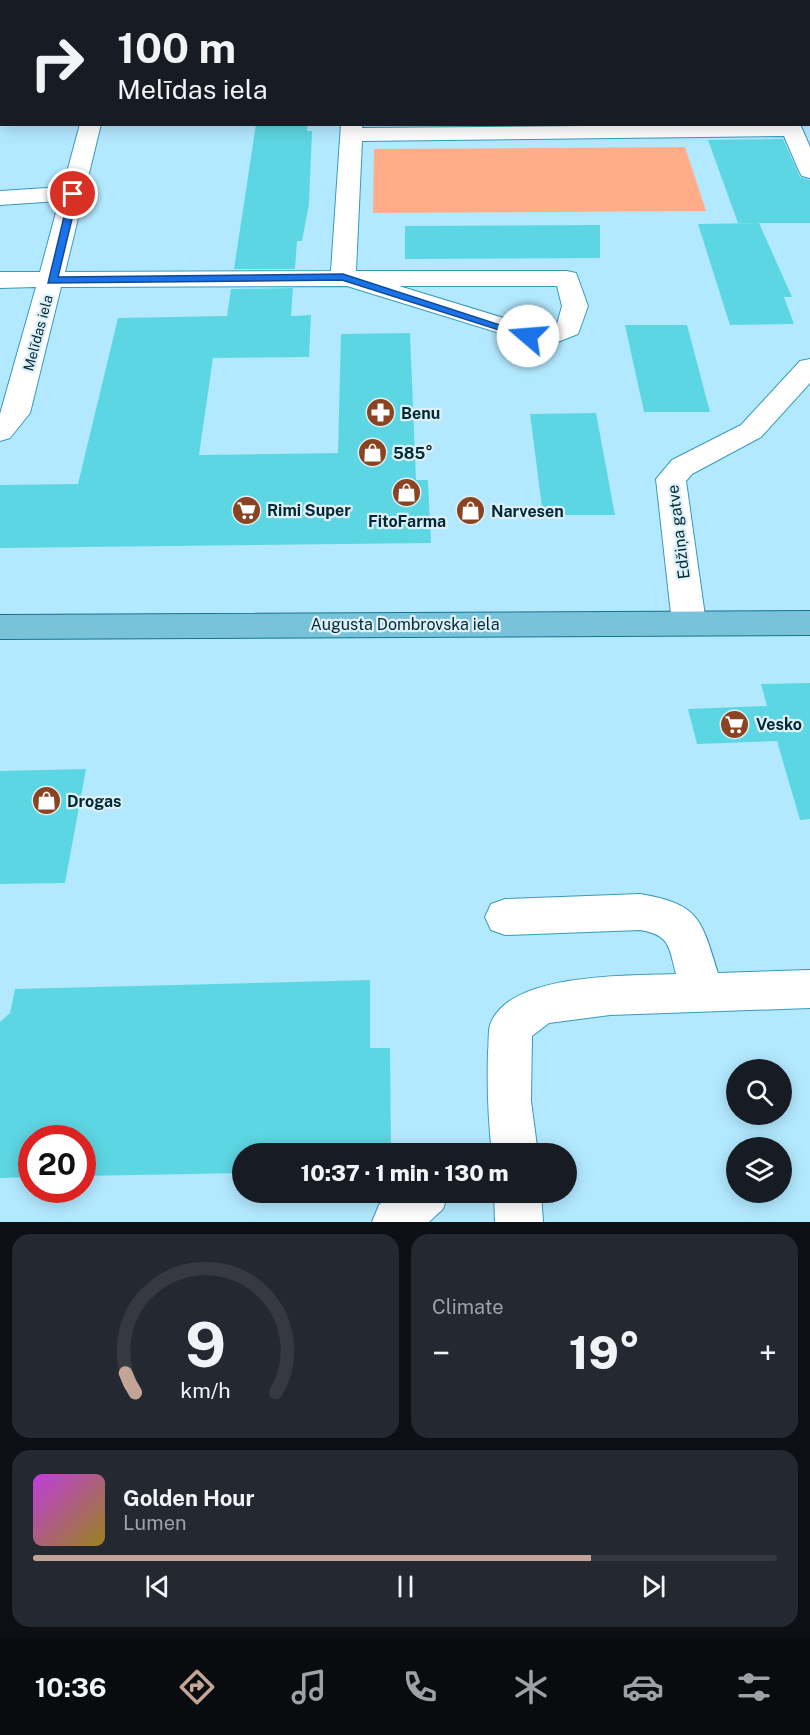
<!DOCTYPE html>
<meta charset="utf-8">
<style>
:root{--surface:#171b24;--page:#242831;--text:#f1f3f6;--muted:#9ea1a6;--line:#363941;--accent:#c3a496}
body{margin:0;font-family:"Public Sans",sans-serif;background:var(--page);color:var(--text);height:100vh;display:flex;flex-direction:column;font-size:22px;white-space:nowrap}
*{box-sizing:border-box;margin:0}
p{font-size:20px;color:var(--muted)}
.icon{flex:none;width:33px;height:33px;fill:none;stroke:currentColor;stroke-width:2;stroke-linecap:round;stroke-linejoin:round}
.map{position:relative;height:1222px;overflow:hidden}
.side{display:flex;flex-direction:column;gap:12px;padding:12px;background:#0d0f14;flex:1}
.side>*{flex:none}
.guide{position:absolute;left:0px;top:0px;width:810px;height:126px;box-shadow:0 3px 15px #0003;background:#171b24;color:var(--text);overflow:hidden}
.tools{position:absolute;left:726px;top:1059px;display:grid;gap:12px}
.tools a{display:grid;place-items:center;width:66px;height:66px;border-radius:50%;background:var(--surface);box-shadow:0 3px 15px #0003;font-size:30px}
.speed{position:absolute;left:18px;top:1125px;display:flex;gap:12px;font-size:30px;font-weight:700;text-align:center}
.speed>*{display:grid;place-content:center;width:78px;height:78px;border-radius:50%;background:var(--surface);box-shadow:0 3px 15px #0003;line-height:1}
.speed .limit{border:9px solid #d22;background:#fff;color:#111}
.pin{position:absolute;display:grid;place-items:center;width:51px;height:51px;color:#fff;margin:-26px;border:3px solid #fff;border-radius:50%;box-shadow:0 2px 6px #0007}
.me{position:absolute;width:66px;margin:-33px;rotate:288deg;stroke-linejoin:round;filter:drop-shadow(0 0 4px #0008)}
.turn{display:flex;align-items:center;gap:21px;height:126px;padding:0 18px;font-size:27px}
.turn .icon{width:78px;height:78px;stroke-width:2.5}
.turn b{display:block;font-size:42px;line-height:51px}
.big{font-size:45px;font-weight:800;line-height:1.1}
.side .widget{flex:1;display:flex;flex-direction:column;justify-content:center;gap:9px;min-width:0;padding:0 21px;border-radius:18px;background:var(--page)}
.side .dial{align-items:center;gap:0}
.dial svg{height:156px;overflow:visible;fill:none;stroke:var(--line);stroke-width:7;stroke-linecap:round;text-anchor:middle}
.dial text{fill:var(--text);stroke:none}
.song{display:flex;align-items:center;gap:18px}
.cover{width:72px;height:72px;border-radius:9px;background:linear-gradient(135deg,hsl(290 70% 55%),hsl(50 70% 35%))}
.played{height:6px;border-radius:3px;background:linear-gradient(90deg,var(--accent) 75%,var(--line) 75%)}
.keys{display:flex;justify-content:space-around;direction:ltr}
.heat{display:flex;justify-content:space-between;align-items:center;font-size:33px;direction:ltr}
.side .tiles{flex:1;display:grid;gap:12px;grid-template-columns:1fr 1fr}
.widget:last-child{grid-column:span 2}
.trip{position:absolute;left:232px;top:1143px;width:345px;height:60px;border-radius:30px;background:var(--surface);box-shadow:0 3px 15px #0003;font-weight:800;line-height:60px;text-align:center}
.tab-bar{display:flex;height:96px;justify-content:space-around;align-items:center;background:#090b0e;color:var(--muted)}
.tab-bar .icon{width:42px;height:42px}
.tab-bar .active{color:var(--accent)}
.tab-bar b{font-size:27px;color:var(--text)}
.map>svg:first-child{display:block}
.green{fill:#fead88}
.building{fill:#5dd6e3}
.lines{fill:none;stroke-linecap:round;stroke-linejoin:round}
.minor-casing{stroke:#369abd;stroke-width:2}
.major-casing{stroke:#147391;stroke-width:2}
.minor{fill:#fff;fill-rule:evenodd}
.major{fill:#79c3da;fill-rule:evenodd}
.route{fill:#1a73e8;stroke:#114b97;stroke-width:1.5}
.labels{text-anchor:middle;stroke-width:4.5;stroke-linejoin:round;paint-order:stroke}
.far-street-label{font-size:14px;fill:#002937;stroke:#def0f7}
.poi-label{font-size:16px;font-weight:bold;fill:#002937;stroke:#def0f7;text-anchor:start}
.street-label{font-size:16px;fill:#002937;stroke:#def0f7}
</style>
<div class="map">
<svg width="810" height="1222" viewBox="0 0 810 1222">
<rect width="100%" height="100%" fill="#b3e9ff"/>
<g class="green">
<path d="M349,0h258l1,1h-259z"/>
<path d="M685,147l21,64 -333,2 1,-64z"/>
</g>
<g class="building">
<path d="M256,124h52l-1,7h5l-3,73 -7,37h-5l-2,28h-61z"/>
<path d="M783,139l17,38 10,3v43h-72l-30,-83z"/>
<path d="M759,223l33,74h-8l10,27 -64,1 -32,-101z"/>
<path d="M600,225v33l-195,1v-33z"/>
<path d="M293,288l-2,28 20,-1 -2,42 -96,1 -14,97 139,-2 3,-119 69,-1 6,147h12l3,63 -431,5v-63l78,-1 40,-166 109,-2 4,-27z"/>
<path d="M625,325h62l23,87h-66z"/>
<path d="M596,413l19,102h-72l-13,-101z"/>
<path d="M810,683v136l-10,1 -23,-79 -80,3 -9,-35 79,-3 -6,-22z"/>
<path d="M86,769l-21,114 -65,1v-113z"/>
<path d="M370,980v68h20l1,106h-148v19l-161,3v-38h-50v39l-32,1v-156l10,-9 5,-24z"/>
</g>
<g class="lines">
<defs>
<g id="minor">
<rect x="118" y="0" width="18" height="2"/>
<rect x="309" y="0" width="18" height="2"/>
<rect x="808" y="72" width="2" height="12"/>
<path d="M80,124h21l-36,148 266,-1 10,-147h22l-1,4 438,-4 10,23v31l-8,-2 -3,-5 -15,-35 -422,5 -6,130h211l9,2 12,33 -10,28 -33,13 -198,-61 -286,1 -31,126 -20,25 -10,3v-27l36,-127 -36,1v-16h40l19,-71 -59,4v-14l63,-4zM399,286h158l5,20 -5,18 -14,6z"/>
<path d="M810,359v24l-49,54 -69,37 -6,7 20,142 -5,9 -12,3 -12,-3 -5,-9 -16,-144 16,-19 69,-35 59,-64z"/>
<path d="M640,894c60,10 61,25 78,79l92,-3v38l-200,7 -61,8 -17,13 -1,65 7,53h-46c-4,-35 -5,-67 -4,-102 1,-8 0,-19 2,-27 18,-53 140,-49 186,-51 -7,-26 -5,-39 -36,-44l-135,5 -14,-5 -6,-13 6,-13 14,-5z"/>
<path d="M392,1192h57l-6,17 -14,13h-57l7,-17z"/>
<path d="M494,1192h47l2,30h-48z"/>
</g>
<path id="major" d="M810,611v24l-810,4v-24z"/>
</defs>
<use href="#minor" class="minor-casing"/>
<use href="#major" class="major-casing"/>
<use href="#minor" class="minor"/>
<use href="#major" class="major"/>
</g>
<path class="route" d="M70,192l8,2 -20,83 285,-3 191,62 -10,2 -182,-58 -294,3z"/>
<defs>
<symbol id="pharmacy-disc" viewBox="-11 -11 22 22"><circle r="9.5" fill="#8b4421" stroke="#def0f7"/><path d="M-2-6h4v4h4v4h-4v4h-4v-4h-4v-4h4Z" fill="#fff"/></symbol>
<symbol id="shop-disc" viewBox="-11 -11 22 22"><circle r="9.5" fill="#8b4421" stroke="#def0f7"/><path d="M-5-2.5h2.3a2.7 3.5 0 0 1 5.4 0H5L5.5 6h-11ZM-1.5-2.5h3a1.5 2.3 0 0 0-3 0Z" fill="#fff"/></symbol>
<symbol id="supermarket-disc" viewBox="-11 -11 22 22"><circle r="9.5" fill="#8b4421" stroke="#def0f7"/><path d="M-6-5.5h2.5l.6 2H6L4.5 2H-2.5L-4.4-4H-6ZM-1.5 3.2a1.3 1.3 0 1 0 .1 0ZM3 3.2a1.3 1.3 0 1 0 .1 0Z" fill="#fff"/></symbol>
</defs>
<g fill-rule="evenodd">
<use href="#pharmacy-disc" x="364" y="396" width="33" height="33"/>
<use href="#shop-disc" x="356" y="436" width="33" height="33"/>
<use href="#shop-disc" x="390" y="476" width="33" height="33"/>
<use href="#supermarket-disc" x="230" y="494" width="33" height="33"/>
<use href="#shop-disc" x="454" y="494" width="33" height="33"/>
<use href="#supermarket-disc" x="718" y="708" width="33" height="33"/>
<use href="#shop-disc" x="30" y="784" width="33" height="33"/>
</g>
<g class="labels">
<g class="far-street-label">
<text transform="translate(38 333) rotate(-75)" y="5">Melīdas iela</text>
</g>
<g class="poi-label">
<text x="401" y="419">Benu</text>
<text x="393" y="459">585°</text>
<text x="267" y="516">Rimi Super</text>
<text x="491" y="517">Narvesen</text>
<text x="407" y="527" text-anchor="middle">FitoFarma</text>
<text x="756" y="730">Vesko</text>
<text x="67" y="807">Drogas</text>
</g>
<g class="street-label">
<text transform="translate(678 532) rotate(-97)" y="6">Edžiņa gatve</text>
<text x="405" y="630">Augusta Dombrovska iela</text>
</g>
</g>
</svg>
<div class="tools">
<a><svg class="icon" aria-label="search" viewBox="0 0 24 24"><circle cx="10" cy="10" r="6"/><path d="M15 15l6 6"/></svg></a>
<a><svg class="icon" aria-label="layers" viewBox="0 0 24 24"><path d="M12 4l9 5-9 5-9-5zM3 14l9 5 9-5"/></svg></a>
</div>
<div class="speed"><div class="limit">20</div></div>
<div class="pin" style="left:73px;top:194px;background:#d93025"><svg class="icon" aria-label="arrive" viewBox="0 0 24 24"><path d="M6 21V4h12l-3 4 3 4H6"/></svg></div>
<svg class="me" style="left:528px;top:336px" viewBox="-20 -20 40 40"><circle r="19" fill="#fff"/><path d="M0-13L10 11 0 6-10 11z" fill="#1a73e8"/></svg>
<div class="trip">10:37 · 1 min · 130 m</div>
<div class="guide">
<div class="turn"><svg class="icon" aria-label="right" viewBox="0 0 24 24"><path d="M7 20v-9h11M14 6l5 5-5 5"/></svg><div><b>100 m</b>Melīdas iela</div></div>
</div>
</div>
<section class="side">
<div class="tiles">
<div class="widget dial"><svg viewBox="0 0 100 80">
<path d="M14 69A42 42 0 1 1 86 69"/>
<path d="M14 69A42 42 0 0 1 9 59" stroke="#c3a496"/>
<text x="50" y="56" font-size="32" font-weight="700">9</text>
<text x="50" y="72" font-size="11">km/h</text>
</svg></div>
<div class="widget"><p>Climate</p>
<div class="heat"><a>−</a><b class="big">19°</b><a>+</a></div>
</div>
<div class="widget">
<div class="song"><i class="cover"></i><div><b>Golden Hour</b><p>Lumen</p></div></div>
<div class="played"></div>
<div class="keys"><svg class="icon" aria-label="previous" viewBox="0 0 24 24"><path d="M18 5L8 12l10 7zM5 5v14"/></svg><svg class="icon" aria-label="pause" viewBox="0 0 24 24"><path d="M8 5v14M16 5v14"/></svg><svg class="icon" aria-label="next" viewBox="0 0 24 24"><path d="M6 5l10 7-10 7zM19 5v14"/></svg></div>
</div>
</div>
</section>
<nav class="tab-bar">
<b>10:36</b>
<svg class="icon active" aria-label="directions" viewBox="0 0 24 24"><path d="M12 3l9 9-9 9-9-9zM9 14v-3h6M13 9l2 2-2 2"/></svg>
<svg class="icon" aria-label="music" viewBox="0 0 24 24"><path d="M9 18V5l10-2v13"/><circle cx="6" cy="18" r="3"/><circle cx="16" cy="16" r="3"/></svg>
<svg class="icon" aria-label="phone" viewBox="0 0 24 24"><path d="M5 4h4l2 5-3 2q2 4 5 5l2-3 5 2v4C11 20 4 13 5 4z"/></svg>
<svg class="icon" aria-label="climate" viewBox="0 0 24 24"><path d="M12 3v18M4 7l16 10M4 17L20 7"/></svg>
<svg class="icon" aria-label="car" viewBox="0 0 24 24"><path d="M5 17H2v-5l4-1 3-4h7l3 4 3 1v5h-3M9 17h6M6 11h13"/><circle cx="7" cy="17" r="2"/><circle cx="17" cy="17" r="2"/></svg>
<svg class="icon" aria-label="filters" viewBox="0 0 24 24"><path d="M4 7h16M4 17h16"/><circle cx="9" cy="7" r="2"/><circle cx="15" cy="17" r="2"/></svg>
</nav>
